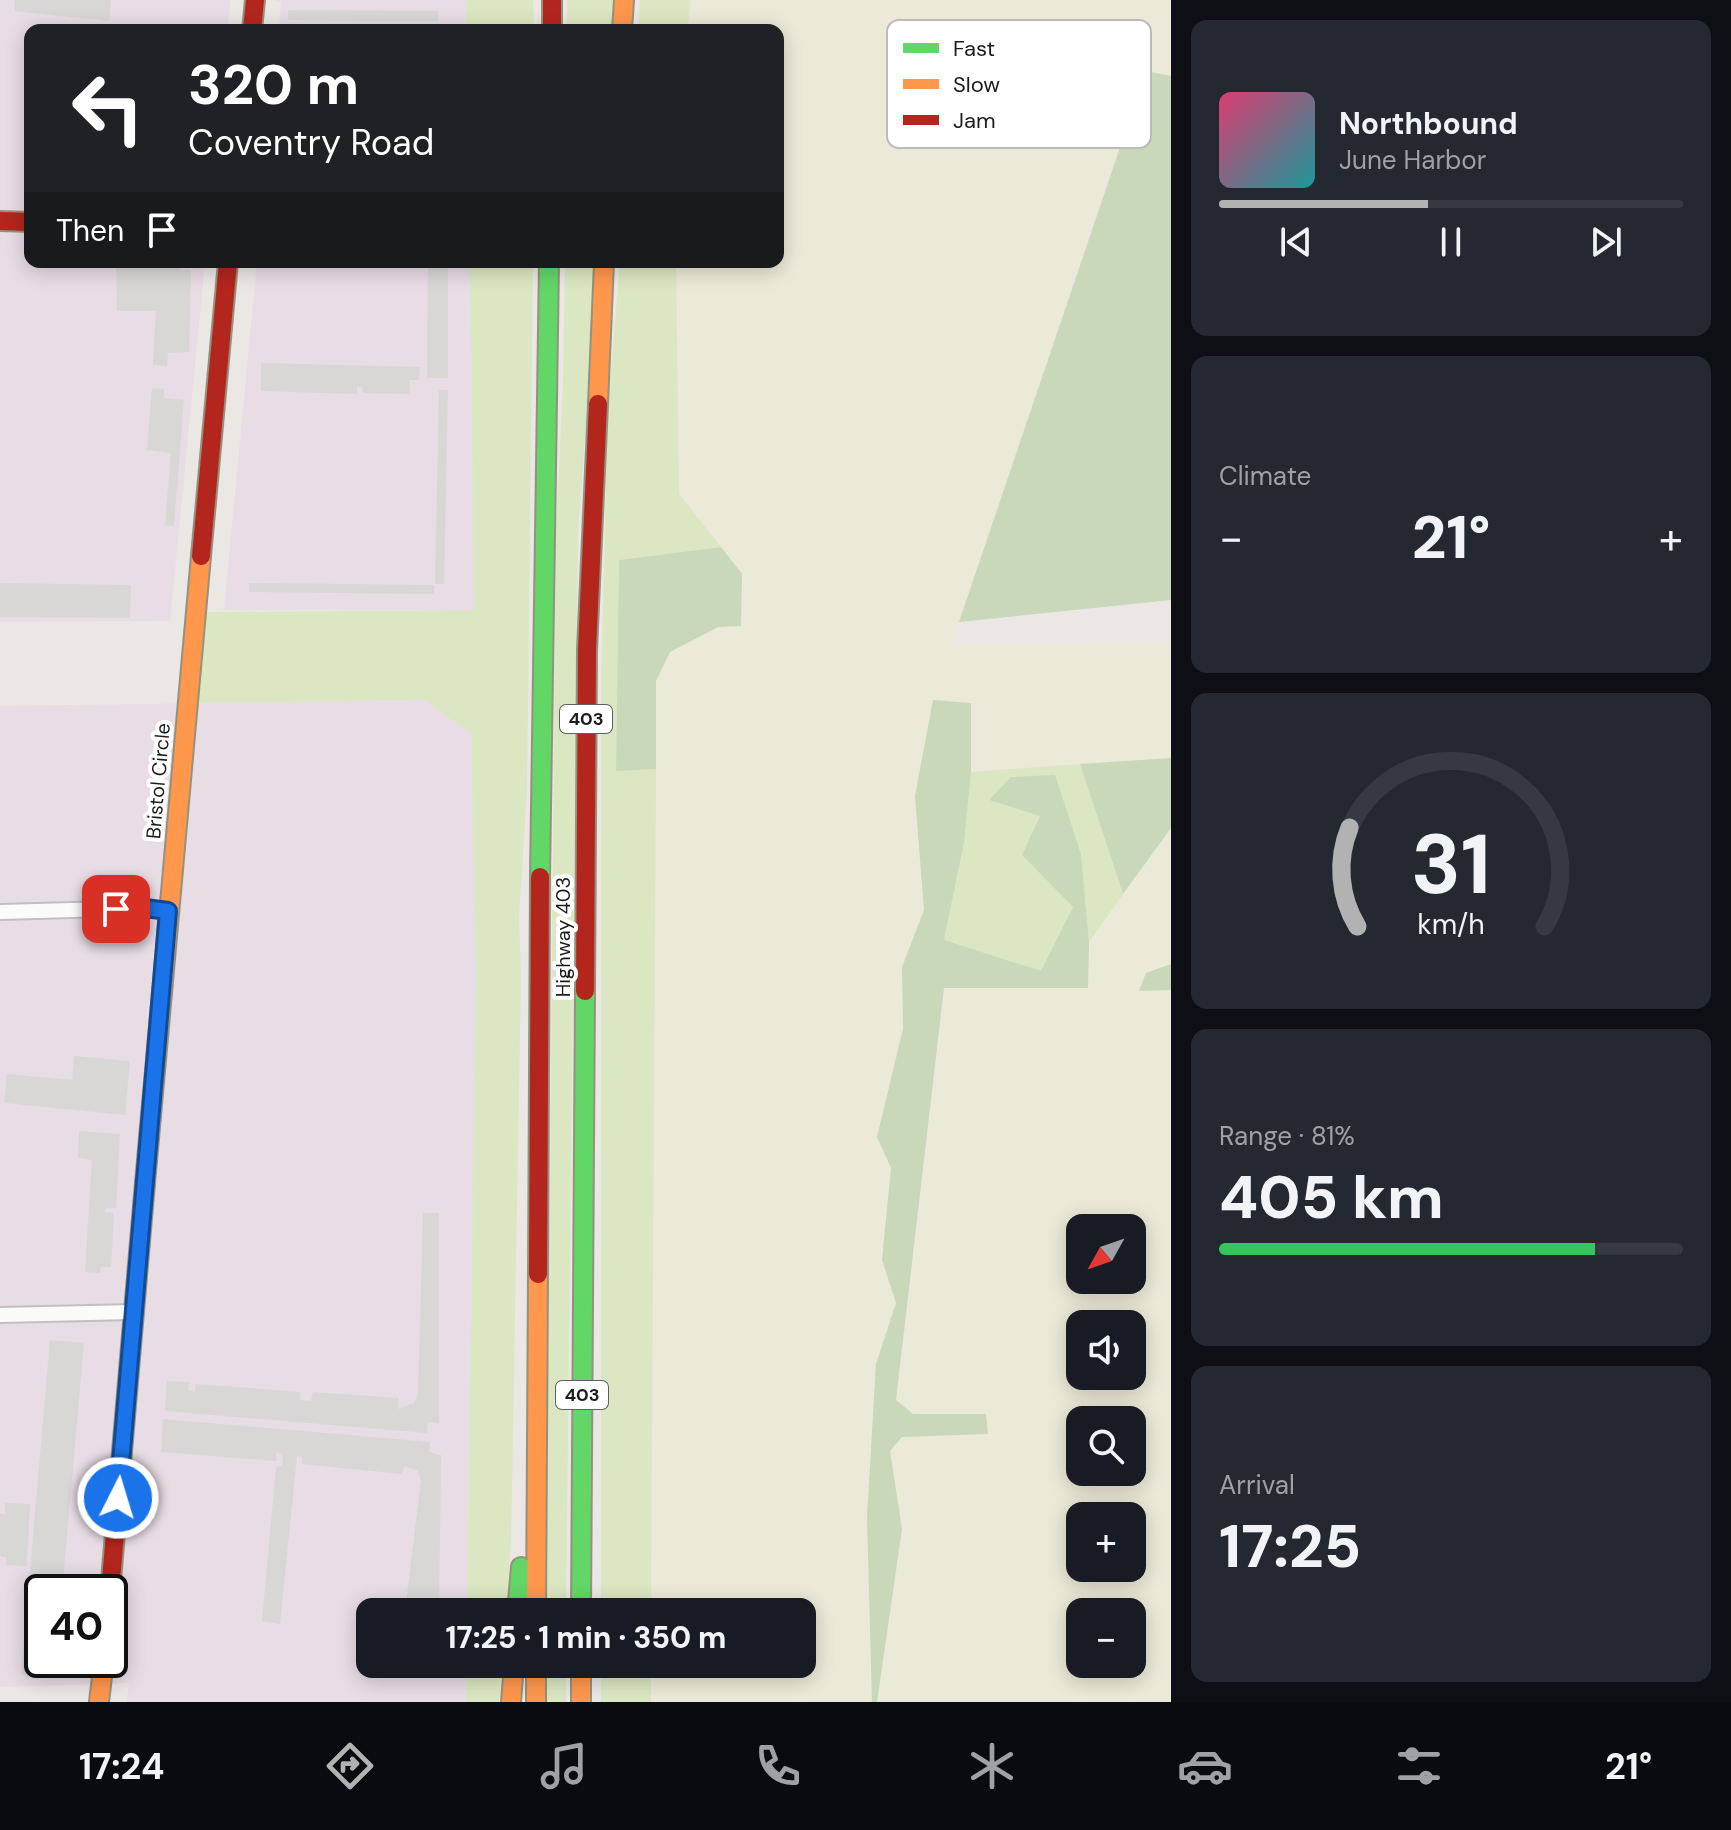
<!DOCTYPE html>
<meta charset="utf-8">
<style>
:root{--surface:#171b24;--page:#242831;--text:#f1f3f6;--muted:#9ea1a6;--line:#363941;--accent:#b2b2b3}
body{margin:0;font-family:"DM Sans",sans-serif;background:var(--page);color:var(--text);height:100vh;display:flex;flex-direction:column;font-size:30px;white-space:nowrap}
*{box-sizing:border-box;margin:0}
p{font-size:26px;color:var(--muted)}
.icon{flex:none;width:44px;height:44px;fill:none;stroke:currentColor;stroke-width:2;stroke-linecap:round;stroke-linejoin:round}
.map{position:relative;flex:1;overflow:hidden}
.panel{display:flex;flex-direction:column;gap:20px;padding:20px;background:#0d0f14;width:560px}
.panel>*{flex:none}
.top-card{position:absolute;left:24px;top:24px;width:760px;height:244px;border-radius:16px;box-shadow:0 4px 20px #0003;background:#202124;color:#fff;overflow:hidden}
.needle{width:52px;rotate:230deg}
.fabs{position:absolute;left:1066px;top:1214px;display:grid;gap:16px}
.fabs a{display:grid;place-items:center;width:80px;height:80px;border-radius:16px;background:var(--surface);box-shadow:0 4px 20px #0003;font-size:40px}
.speed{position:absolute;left:24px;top:1574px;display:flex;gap:16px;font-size:40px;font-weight:700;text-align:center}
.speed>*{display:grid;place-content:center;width:104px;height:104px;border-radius:50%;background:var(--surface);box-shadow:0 4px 20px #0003;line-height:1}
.speed .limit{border:4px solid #111;border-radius:12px;background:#fff;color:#111}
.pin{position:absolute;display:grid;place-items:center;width:68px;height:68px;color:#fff;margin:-34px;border-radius:16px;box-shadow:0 4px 12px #0006}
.me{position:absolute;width:88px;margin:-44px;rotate:5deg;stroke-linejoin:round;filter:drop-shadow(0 0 6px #0008)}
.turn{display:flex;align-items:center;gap:28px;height:168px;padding:0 32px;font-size:36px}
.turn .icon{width:104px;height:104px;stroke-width:2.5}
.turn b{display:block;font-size:56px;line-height:68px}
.then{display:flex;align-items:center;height:76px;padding:0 32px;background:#0003;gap:16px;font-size:30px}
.big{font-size:60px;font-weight:800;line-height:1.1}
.panel .card{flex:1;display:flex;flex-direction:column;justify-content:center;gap:12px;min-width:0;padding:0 28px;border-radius:16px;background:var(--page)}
.panel .dial{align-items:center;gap:0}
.dial svg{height:208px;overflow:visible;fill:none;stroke:var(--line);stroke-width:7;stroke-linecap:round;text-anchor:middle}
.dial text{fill:var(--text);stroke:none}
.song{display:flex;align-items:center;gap:24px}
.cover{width:96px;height:96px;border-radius:12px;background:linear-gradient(135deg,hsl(340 70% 55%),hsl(180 70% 35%))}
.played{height:8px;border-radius:4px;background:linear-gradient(90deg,var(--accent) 45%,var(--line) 45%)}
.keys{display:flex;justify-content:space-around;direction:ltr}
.heat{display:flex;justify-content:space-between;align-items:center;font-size:44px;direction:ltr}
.charge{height:12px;border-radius:6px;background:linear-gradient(90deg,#34c759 81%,var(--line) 0)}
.trip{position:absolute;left:356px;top:1598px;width:460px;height:80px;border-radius:16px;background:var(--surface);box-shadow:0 4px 20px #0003;font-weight:800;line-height:80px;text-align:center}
.dock{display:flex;height:128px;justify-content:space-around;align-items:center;background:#090b0e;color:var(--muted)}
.dock .icon{width:56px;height:56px}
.dock .active{color:var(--accent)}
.dock b{font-size:36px;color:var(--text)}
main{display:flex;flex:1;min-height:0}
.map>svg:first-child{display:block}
.industrial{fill:#e8dce5;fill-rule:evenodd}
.religious{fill:#d8d7d6}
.farmland{fill:#ebe9d7;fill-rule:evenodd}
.grass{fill:#dbe7c2}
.forest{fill:#c8d8b9}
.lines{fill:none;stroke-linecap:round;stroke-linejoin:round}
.street-casing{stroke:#c1c0bf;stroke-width:18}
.fast-casing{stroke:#94927d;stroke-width:22}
.slow-casing{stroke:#94927d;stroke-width:22}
.jam-casing{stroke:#94927d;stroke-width:22}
.street{stroke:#fcfbfb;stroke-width:14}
.fast{stroke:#63d668;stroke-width:18}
.slow{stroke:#ff974d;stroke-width:18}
.jam{stroke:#b3261e;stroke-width:18}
.route-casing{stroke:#114b97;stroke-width:20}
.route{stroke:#1a73e8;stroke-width:14}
.labels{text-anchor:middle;stroke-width:8;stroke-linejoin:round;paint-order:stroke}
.shield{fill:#fff;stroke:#606060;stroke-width:2}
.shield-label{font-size:18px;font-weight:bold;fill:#1c1c1c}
.street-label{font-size:20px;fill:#1c1c1c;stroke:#fff}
.key{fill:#fff;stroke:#bbb;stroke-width:2}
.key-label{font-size:22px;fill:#1c1c1c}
</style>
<main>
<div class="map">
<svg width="1171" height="1702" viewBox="0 0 1171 1702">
<rect width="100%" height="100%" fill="#eae7e4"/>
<g class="industrial">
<path d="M0,0h230l-2,30h-198v232h175l-35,359 -170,1z"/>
<path d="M274,0h192v30h-187l2,-28z"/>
<path d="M257,262h213l4,348h-250z"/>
<path d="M424,700l47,33 5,239 -9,640h-97v52h96v38h-339l2,-19 -129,4v-981zM42,1592h68v68h-68z"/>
</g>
<g class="religious">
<path d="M15,0h96l-2,21 -95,-10z"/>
<path d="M288,10l150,1v10l-150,-1z"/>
<path d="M127,262h53v8h11l-2,82 -21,1 -1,13 -14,-1 3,-54h-39l-1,-43h10z"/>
<path d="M428,262h20v116h-21z"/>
<path d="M261,363l159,4 -1,13h-9l-1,14 -46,-1 -1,-6h-5v7l-96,-3z"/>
<path d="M152,388l12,1v9l20,2 -10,126 -9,-1 6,-72 -24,-3z"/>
<path d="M439,390h9l-4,194h-9z"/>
<path d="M0,583l131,2 -1,33 -130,-1z"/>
<path d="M249,583l185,2v9l-185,-2z"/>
<path d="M74,1056l56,5 -5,54 -121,-12 3,-29 65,6z"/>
<path d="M79,1131l41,3 -4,74h-11l-1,4 10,1 -3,54h-10l-1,6 -15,-1 7,-112 -14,-2z"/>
<path d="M423,1213h16v210l-11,-1 -1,11 -262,-22 2,-30 22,1 -1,8 7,2 1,-8 104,8v8l11,1 2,-9 86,6 -1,11 16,-6 4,-8z"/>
<path d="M50,1340l34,3 -22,249h-20v68h14l-1,18 -34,-3z"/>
<path d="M163,1419l267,23 -1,10 12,3 -2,157h-34l16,-132 -4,-10 -13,-4 -2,8 -100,-10v-7l-5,-1 -17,168 -18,-3 14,-154 6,-1 1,-9 -6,-6 -1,10 -115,-9z"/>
<path d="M5,1503l25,1 -3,62 -21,-1v-8l-6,-1v-42h5z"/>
</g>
<g class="farmland">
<path d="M691,0h480v76l-26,-4 -194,573 220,-2v115l-200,14v-69l-56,93 9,114 -22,57 1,62 -26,108 14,31 -9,92 14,43 -20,62 -9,152 5,185h-221v-38h151v-52h-151l5,-931 15,-29 47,-25 23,-1 1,-52 -63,-80 -3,-232h102v-232h-91z"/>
<path d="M1171,828v136l-25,9 -7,17h32v712h-294l25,-173 -12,-78 12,-14 86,-4 -3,-19h-72l-17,-14 49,-412h143l1,-46zM1080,1228h52v52h-52zM1080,1324h52v52h-52zM1080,1420h52v52h-52zM1080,1516h52v52h-52zM1080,1612h52v52h-52z"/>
</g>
<g class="grass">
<path d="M466,0h67l1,30h-68z"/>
<path d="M567,0h49l-2,30h-47z"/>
<path d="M640,0h51l-4,30h-49z"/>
<path d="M470,262h63l-6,528 -8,127 2,59 -10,566 -5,70h-39l9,-640 -5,-239 -47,-33 -227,3 7,-91 270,-2z"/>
<path d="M565,262h33l-20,269 -12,1081h-20l10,-1080 7,-150z"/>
<path d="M620,262h56l3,232 42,53 -102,13 -3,210 40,-1 -5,843h-50v-930l7,-272z"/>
<path d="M1080,764l43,130 -34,48 -8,-88 -27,-79 -65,25 51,16 -18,39 51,52 -32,65 -97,-31 20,-98 7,-71z"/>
<path d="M466,1664h36l-3,38h-33z"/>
<rect x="546" y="1664" width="20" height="38"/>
<rect x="601" y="1664" width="50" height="38"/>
</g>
<g class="forest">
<path d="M1146,71l25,5v524l-212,22z"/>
<path d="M721,547l21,27 -1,52 -23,1 -48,25 -14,29v88l-40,2 3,-211z"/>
<path d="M933,700l38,3v69l-7,71 -20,97 97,31 32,-64 -51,-52 18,-39 -51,-16 22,-23 44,-2 26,79 8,88 -1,46h-144l-48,412 17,14h73l2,20 -86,3 -12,14 12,78 -25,173h-5l-5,-185 9,-153 20,-61 -14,-43 9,-92 -14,-31 26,-108 -1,-62 22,-57 -9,-114z"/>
<path d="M1171,758v70l-48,66 -43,-130z"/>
<path d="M1171,964v26l-32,1 7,-18z"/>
</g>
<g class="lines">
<defs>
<g id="street">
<path d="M0,912l145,-4 23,3"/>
<path d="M0,1315l134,-3"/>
</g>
<g id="fast">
<path d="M540,877l9,-615"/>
<path d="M517,1612l4,-45"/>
<path d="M581,1612l4,-621"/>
</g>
<g id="slow">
<path d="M622,30l2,-30"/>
<path d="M598,404l6,-142"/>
<path d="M145,1183l56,-627"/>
<path d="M536,1612l2,-338"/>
<path d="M536,1664v38"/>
<path d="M581,1664v38"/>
<path d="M99,1702l5,-42"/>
<path d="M511,1702l3,-38"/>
</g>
<g id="jam">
<path d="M552,0v30"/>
<path d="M252,30l3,-30"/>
<path d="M0,221l30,1"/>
<path d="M201,556l27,-294"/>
<path d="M585,991l2,-341 11,-246"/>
<path d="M538,1274l2,-397"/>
<path d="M110,1592l35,-409"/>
</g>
</defs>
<use href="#street" class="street-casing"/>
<use href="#fast" class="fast-casing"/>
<use href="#slow" class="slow-casing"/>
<use href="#jam" class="jam-casing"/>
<use href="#street" class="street"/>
<use href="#fast" class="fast"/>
<use href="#slow" class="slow"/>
<use href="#jam" class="jam"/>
</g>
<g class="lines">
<defs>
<path id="route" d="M116,909l29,-1 23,3 -50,587"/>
</defs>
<use href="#route" class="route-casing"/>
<use href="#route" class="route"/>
</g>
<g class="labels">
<g class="shield">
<rect x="560" y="705" width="52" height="28" rx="6"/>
<rect x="556" y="1381" width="52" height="28" rx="6"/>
</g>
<g class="shield-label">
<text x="586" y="725">403</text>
<text x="582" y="1401">403</text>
</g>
<g class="street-label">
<text transform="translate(158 781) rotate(-85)" y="7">Bristol Circle</text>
<text transform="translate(563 937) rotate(-90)" y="7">Highway 403</text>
</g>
</g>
<rect x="887" y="20" width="264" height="128" rx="12" class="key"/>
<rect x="903" y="43" width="36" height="10" fill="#63d668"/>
<rect x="903" y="79" width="36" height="10" fill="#ff974d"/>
<rect x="903" y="115" width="36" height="10" fill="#b3261e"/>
<g class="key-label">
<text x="953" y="56">Fast</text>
<text x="953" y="92">Slow</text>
<text x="953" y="128">Jam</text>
</g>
</svg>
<div class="fabs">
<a><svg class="needle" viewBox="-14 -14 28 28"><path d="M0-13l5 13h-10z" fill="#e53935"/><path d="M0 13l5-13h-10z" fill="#9ea1a6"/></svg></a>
<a><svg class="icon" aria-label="sound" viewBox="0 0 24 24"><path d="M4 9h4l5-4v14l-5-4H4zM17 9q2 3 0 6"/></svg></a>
<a><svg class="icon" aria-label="search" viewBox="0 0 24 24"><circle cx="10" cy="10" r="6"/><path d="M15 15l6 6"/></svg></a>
<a>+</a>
<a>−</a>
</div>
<div class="speed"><div class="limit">40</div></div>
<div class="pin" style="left:116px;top:909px;background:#d93025"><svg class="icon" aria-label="arrive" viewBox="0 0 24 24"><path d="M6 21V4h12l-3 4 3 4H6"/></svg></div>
<svg class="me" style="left:118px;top:1498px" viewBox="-20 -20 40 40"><circle r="17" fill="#1a73e8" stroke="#fff" stroke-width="3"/><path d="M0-11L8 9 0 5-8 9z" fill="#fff"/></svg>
<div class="trip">17:25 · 1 min · 350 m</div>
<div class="top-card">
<div class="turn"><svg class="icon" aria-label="left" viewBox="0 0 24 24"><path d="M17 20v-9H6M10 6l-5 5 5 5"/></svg><div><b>320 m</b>Coventry Road</div></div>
<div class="then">Then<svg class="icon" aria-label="arrive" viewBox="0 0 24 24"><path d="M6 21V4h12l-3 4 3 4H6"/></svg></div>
</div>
</div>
<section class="panel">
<div class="card">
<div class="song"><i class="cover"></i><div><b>Northbound</b><p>June Harbor</p></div></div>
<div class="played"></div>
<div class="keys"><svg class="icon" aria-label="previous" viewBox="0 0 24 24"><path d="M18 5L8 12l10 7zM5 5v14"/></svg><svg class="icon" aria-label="pause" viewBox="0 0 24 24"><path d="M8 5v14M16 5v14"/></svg><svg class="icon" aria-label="next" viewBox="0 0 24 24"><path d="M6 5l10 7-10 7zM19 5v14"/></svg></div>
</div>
<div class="card"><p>Climate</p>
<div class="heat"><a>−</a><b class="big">21°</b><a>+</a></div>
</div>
<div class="card dial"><svg viewBox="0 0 100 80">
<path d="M14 69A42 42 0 1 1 86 69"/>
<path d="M14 69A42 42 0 0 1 11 31" stroke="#b2b2b3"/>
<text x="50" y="56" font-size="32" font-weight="700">31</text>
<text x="50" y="72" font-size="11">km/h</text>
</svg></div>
<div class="card"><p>Range · 81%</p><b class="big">405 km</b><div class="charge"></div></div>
<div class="card"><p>Arrival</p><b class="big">17:25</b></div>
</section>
</main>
<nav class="dock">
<b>17:24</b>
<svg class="icon active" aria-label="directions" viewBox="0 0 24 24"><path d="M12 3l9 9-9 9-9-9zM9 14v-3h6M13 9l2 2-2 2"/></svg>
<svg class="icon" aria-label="music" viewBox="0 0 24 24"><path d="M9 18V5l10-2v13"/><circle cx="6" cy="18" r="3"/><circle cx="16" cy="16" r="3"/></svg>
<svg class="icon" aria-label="phone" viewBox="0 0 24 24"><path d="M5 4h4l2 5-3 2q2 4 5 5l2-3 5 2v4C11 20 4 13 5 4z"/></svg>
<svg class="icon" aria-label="climate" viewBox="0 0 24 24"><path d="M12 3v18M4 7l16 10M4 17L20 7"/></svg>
<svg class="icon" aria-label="car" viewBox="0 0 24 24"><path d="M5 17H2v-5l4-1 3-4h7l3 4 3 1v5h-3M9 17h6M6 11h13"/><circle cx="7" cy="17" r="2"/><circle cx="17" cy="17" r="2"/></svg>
<svg class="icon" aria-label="filters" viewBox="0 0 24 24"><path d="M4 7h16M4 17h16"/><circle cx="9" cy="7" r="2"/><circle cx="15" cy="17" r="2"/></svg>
<b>21°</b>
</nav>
